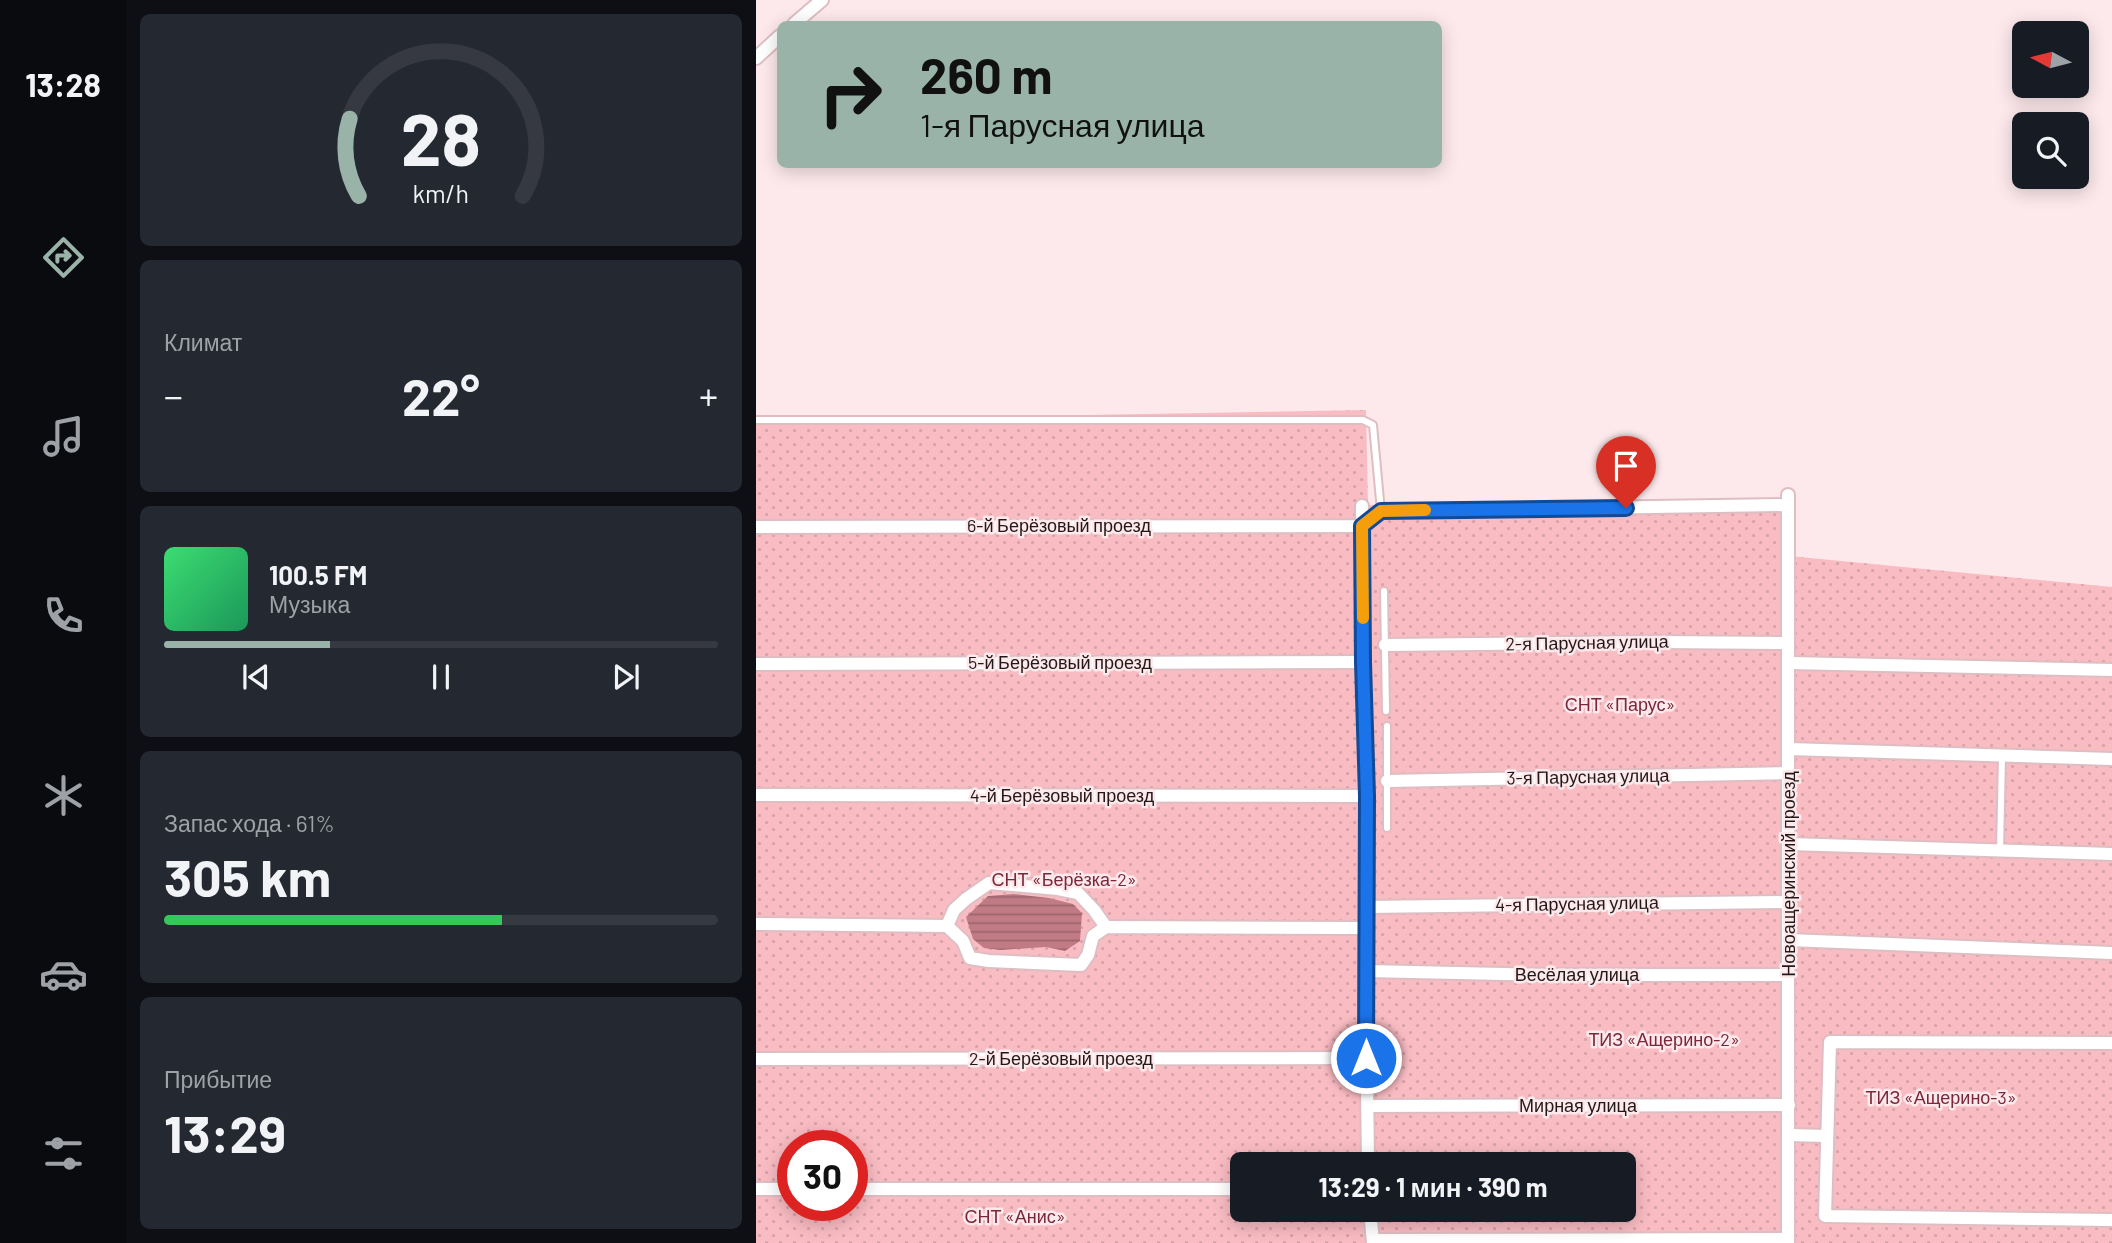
<!DOCTYPE html>
<html lang="ru">
<meta charset="utf-8">
<style>
:root{--surface:#171b24;--page:#242831;--text:#f1f3f6;--muted:#9ea1a6;--line:#363941;--accent:#9ab3a9}
body{margin:0;font-family:Barlow,sans-serif;background:var(--page);color:var(--text);height:100vh;display:flex;flex-direction:column;font-size:26px;white-space:nowrap}
*{box-sizing:border-box;margin:0}
p{font-size:23px;color:var(--muted)}
.icon{flex:none;width:38px;height:38px;fill:none;stroke:currentColor;stroke-width:2;stroke-linecap:round;stroke-linejoin:round}
.map{position:relative;flex:1;overflow:hidden}
.details{display:flex;flex-direction:column;gap:14px;padding:14px;background:#0d0f14;width:630px}
.details>*{flex:none}
.hud{position:absolute;left:21px;top:21px;width:665px;height:147px;border-radius:10px;box-shadow:0 4px 18px #0003;background:#9ab3a9;color:#111;overflow:hidden}
.needle{width:46px;rotate:277deg}
.controls{position:absolute;left:1256px;top:21px;display:grid;gap:14px}
.controls a{display:grid;place-items:center;width:77px;height:77px;border-radius:10px;background:var(--surface);box-shadow:0 4px 18px #0003;font-size:35px}
.speed{position:absolute;left:21px;top:1130px;display:flex;gap:14px;font-size:35px;font-weight:700;text-align:center}
.speed>*{display:grid;place-content:center;width:91px;height:91px;border-radius:50%;background:var(--surface);box-shadow:0 4px 18px #0003;line-height:1}
.speed .limit{border:10px solid #d22;background:#fff;color:#111}
.pin{position:absolute;display:grid;place-items:center;width:60px;height:60px;color:#fff;margin:-72px -30px;border-radius:50% 50% 50% 0;rotate:-45deg;box-shadow:0 0 7px #0007}
.pin .icon{rotate:45deg}
.me{position:absolute;width:77px;margin:-38px;rotate:0deg;stroke-linejoin:round;filter:drop-shadow(0 0 5px #0008)}
.turn{display:flex;align-items:center;gap:24px;height:147px;padding:0 28px;font-size:32px}
.turn .icon{width:91px;height:91px;stroke-width:2.5}
.turn b{display:block;font-size:49px;line-height:60px}
.big{font-size:52px;font-weight:700;line-height:1.1}
.details .tile{flex:1;display:flex;flex-direction:column;justify-content:center;gap:10px;min-width:0;padding:0 24px;border-radius:10px;background:var(--page)}
.details .dial{align-items:center;gap:0}
.dial svg{height:182px;overflow:visible;fill:none;stroke:var(--line);stroke-width:7;stroke-linecap:round;text-anchor:middle}
.dial text{fill:var(--text);stroke:none}
.song{display:flex;align-items:center;gap:21px}
.cover{width:84px;height:84px;border-radius:10px;background:linear-gradient(135deg,hsl(140 70% 55%),hsl(150 70% 35%))}
.played{height:7px;border-radius:4px;background:linear-gradient(90deg,var(--accent) 30%,var(--line) 30%)}
.keys{display:flex;justify-content:space-around;direction:ltr}
.heat{display:flex;justify-content:space-between;align-items:center;font-size:38px;direction:ltr}
.charge{height:10px;border-radius:5px;background:linear-gradient(90deg,#34c759 61%,var(--line) 0)}
.trip{position:absolute;left:474px;top:1152px;width:406px;height:70px;border-radius:10px;background:var(--surface);box-shadow:0 4px 18px #0003;font-weight:700;line-height:70px;text-align:center}
main{display:flex;flex:1;min-height:0}
.menu{display:flex;flex-direction:column;width:126px;justify-content:space-around;align-items:center;background:#090b0e;color:var(--muted)}
.menu .icon{width:49px;height:49px}
.menu .active{color:var(--accent)}
.menu b{font-size:32px;color:var(--text)}
.map>svg:first-child{display:block}
.green{fill:url(#green-dots);fill-rule:evenodd}
.water{fill:url(#water-rules)}
.lines{fill:none;stroke-linecap:round;stroke-linejoin:round}
.lane-casing{stroke:#debec2;stroke-width:10}
.street-casing{stroke:#debec2;stroke-width:16}
.lane{stroke:#fff;stroke-width:6}
.street{stroke:#fff;stroke-width:12}
.route-casing{stroke:#114b97;stroke-width:18}
.route{stroke:#1a73e8;stroke-width:12}
.slow{stroke:#f59e0b;stroke-width:12}
.labels{text-anchor:middle;stroke-width:5;stroke-linejoin:round;paint-order:stroke}
.street-label{font-size:18px;fill:#231819;stroke:#fde9eb}
.park-label{font-size:18px;fill:#7b2639;stroke:#fde9eb}
</style>
<main>
<nav class="menu">
<b>13:28</b>
<svg class="icon active" aria-label="directions" viewBox="0 0 24 24"><path d="M12 3l9 9-9 9-9-9zM9 14v-3h6M13 9l2 2-2 2"/></svg>
<svg class="icon" aria-label="music" viewBox="0 0 24 24"><path d="M9 18V5l10-2v13"/><circle cx="6" cy="18" r="3"/><circle cx="16" cy="16" r="3"/></svg>
<svg class="icon" aria-label="phone" viewBox="0 0 24 24"><path d="M5 4h4l2 5-3 2q2 4 5 5l2-3 5 2v4C11 20 4 13 5 4z"/></svg>
<svg class="icon" aria-label="climate" viewBox="0 0 24 24"><path d="M12 3v18M4 7l16 10M4 17L20 7"/></svg>
<svg class="icon" aria-label="car" viewBox="0 0 24 24"><path d="M5 17H2v-5l4-1 3-4h7l3 4 3 1v5h-3M9 17h6M6 11h13"/><circle cx="7" cy="17" r="2"/><circle cx="17" cy="17" r="2"/></svg>
<svg class="icon" aria-label="filters" viewBox="0 0 24 24"><path d="M4 7h16M4 17h16"/><circle cx="9" cy="7" r="2"/><circle cx="15" cy="17" r="2"/></svg>
</nav>
<section class="details">
<div class="tile dial"><svg viewBox="0 0 100 80">
<path d="M14 69A42 42 0 1 1 86 69"/>
<path d="M14 69A42 42 0 0 1 10 35" stroke="#9ab3a9"/>
<text x="50" y="56" font-size="32" font-weight="700">28</text>
<text x="50" y="72" font-size="11">km/h</text>
</svg></div>
<div class="tile"><p>Климат</p>
<div class="heat"><a>−</a><b class="big">22°</b><a>+</a></div>
</div>
<div class="tile">
<div class="song"><i class="cover"></i><div><b>100.5 FM</b><p>Музыка</p></div></div>
<div class="played"></div>
<div class="keys"><svg class="icon" aria-label="previous" viewBox="0 0 24 24"><path d="M18 5L8 12l10 7zM5 5v14"/></svg><svg class="icon" aria-label="pause" viewBox="0 0 24 24"><path d="M8 5v14M16 5v14"/></svg><svg class="icon" aria-label="next" viewBox="0 0 24 24"><path d="M6 5l10 7-10 7zM19 5v14"/></svg></div>
</div>
<div class="tile"><p>Запас хода · 61%</p><b class="big">305 km</b><div class="charge"></div></div>
<div class="tile"><p>Прибытие</p><b class="big">13:29</b></div>
</section>
<div class="map">
<svg width="1356" height="1243" viewBox="0 0 1356 1243">
<defs>
<pattern id="green-dots" width="8" height="8" patternUnits="userSpaceOnUse" patternTransform="scale(1.75)"><rect width="8" height="8" fill="#fabcc3"/><path d="M2 2h.1M6 6h.1" fill="none" stroke="#d6a1a7" stroke-width="1.8" stroke-linecap="round"/></pattern>
<pattern id="water-rules" width="6" height="5" patternUnits="userSpaceOnUse" patternTransform="scale(1.75)"><rect width="6" height="5" fill="#c17b85"/><path d="M0 2.5h6" fill="none" stroke="#9c646c"/></pattern>
</defs>
<rect width="100%" height="100%" fill="#fde9eb"/>
<path class="green" d="M610,410l2,95 420,-7 1,58 323,31v656h-1356v-822zM37,1146h59v60h-59zM486,1164h382v45h-382z"/>
<path class="water" d="M258,894l35,4 24,6 9,9 -2,28 -15,10 -19,-4 -46,3 -16,-2 -11,-9 -7,-22 22,-21z"/>
<g class="lines">
<defs>
<g id="lane">
<path d="M0,420h607l10,5 8,86"/>
<path d="M628,591l2,120"/>
<path d="M631,726v102"/>
<path d="M1244,851l2,-95"/>
</g>
<g id="street">
<path d="M38,24l28,-24"/>
<path d="M0,58l24,-22"/>
<path d="M1032,495v748"/>
<path d="M606,506l1,156 4,134 -2,132 3,236"/>
<path d="M0,527l606,-1 19,-15 407,-6"/>
<path d="M629,645l273,-3 130,1"/>
<path d="M1033,663l323,7"/>
<path d="M0,664l607,-2"/>
<path d="M1033,749l323,10"/>
<path d="M631,781l402,-8"/>
<path d="M0,795l611,1"/>
<path d="M1033,844l323,10"/>
<path d="M609,907l424,-5"/>
<path d="M0,924l191,2 16,15 7,17 19,3 92,4 7,-10 5,-19 13,-9 259,1"/>
<path d="M191,926l7,-16 12,-11 23,-16 69,6 20,4 16,17 12,17"/>
<path d="M1033,940l323,13"/>
<path d="M610,971l180,4h243"/>
<path d="M1356,1043l-282,-1 -5,174 287,4"/>
<path d="M0,1059l610,-1"/>
<path d="M612,1106l421,-1"/>
<path d="M1033,1135l37,1"/>
<path d="M0,1189h37"/>
<path d="M96,1189h390"/>
<path d="M614,1209l3,34"/>
<path d="M617,1240l415,-1"/>
</g>
</defs>
<use href="#lane" class="lane-casing"/>
<use href="#street" class="street-casing"/>
<use href="#lane" class="lane"/>
<use href="#street" class="street"/>
</g>
<g class="lines">
<defs>
<path id="route" d="M610,1058l1,-262 -4,-134 -1,-136 19,-15 245,-3"/>
</defs>
<use href="#route" class="route-casing"/>
<use href="#route" class="route"/>
<path class="slow" d="M607,618l-1,-92 19,-15 44,-1"/>
</g>
<g class="labels">
<g class="street-label">
<text x="303" y="532">6-й Берёзовый проезд</text>
<text transform="translate(831 643) rotate(-1)" y="6">2-я Парусная улица</text>
<text x="304" y="669">5-й Берёзовый проезд</text>
<text transform="translate(832 777) rotate(-1)" y="6">3-я Парусная улица</text>
<text x="306" y="802">4-й Берёзовый проезд</text>
<text transform="translate(1033 874) rotate(-90)" y="6">Новоащеринский проезд</text>
<text transform="translate(821 904) rotate(-1)" y="6">4-я Парусная улица</text>
<text x="821" y="981">Весёлая улица</text>
<text x="305" y="1065">2-й Берёзовый проезд</text>
<text x="822" y="1112">Мирная улица</text>
</g>
<g class="park-label">
<text x="864" y="711">СНТ «Парус»</text>
<text x="308" y="886">СНТ «Берёзка-2»</text>
<text x="908" y="1046">ТИЗ «Ащерино-2»</text>
<text x="1185" y="1104">ТИЗ «Ащерино-3»</text>
<text x="259" y="1223">СНТ «Анис»</text>
</g>
</g>
</svg>
<div class="controls">
<a><svg class="needle" viewBox="-14 -14 28 28"><path d="M0-13l5 13h-10z" fill="#e53935"/><path d="M0 13l5-13h-10z" fill="#9ea1a6"/></svg></a>
<a><svg class="icon" aria-label="search" viewBox="0 0 24 24"><circle cx="10" cy="10" r="6"/><path d="M15 15l6 6"/></svg></a>
</div>
<div class="speed"><div class="limit">30</div></div>
<div class="pin" style="left:870px;top:508px;background:#d93025"><svg class="icon" aria-label="arrive" viewBox="0 0 24 24"><path d="M6 21V4h12l-3 4 3 4H6"/></svg></div>
<svg class="me" style="left:610px;top:1058px" viewBox="-20 -20 40 40"><circle r="17" fill="#1a73e8" stroke="#fff" stroke-width="3"/><path d="M0-11L8 9 0 5-8 9z" fill="#fff"/></svg>
<div class="trip">13:29 · 1 мин · 390 m</div>
<div class="hud">
<div class="turn"><svg class="icon" aria-label="right" viewBox="0 0 24 24"><path d="M7 20v-9h11M14 6l5 5-5 5"/></svg><div><b>260 m</b>1-я Парусная улица</div></div>
</div>
</div>
</main>
